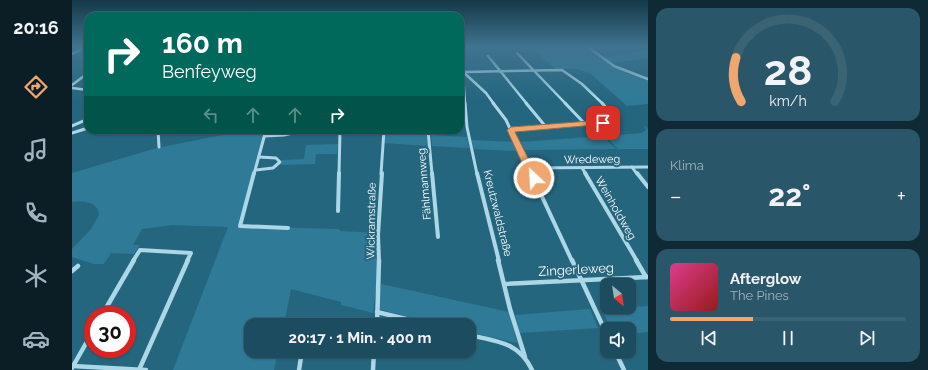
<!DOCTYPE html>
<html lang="de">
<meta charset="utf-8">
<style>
:root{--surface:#1c4c5f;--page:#295668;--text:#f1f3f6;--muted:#a0b4bd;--line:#3a6374;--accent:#f0a66f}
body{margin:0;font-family:Raleway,sans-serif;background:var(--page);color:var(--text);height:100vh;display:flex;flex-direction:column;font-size:15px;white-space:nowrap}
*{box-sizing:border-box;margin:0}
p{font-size:13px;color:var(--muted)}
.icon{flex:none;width:22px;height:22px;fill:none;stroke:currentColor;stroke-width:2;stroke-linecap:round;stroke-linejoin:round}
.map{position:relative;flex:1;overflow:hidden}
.details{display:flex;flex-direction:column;gap:8px;padding:8px;background:#0f2a34;width:280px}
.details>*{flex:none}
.top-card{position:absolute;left:12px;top:12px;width:380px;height:122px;border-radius:12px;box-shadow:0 1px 3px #0004,0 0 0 1px var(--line);background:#00695c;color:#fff;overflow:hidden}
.needle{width:26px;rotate:151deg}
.buttons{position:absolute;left:528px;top:278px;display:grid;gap:8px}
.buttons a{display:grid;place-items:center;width:36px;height:36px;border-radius:8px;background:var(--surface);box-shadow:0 1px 3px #0004,0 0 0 1px var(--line);font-size:20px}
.speed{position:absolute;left:12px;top:306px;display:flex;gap:8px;font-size:20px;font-weight:700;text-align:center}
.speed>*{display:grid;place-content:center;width:52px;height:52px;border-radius:50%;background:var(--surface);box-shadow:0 1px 3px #0004,0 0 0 1px var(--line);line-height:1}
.speed .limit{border:6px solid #d22;background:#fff;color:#111}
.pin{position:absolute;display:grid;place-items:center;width:34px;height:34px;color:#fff;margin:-17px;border-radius:8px;box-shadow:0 2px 6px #0006}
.me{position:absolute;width:44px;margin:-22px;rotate:335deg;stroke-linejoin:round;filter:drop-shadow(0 0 3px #0008)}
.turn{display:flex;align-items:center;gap:14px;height:84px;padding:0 12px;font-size:18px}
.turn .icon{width:52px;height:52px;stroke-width:2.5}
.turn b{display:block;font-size:28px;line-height:34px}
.lanes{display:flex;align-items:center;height:38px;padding:0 12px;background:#0003;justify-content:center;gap:20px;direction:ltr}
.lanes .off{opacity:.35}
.big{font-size:30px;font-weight:700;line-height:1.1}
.details .widget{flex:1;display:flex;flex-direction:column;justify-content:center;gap:6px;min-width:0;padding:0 14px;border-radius:12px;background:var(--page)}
.details .dial{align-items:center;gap:0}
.dial svg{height:104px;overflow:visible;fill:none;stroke:var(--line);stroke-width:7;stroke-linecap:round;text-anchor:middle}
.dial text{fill:var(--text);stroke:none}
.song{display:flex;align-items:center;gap:12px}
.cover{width:48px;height:48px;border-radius:6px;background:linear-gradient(135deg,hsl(330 70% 55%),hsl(0 70% 35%))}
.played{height:4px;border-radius:2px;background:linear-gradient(90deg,var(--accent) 35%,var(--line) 35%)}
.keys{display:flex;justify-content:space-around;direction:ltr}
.heat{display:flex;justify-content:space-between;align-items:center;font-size:22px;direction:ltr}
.trip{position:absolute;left:172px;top:318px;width:232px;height:40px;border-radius:12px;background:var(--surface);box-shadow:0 1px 3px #0004,0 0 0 1px var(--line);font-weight:700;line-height:40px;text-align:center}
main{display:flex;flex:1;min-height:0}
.menu{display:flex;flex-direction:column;width:72px;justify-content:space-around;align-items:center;background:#0b1e26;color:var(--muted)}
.menu .icon{width:28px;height:28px}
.menu .on{color:var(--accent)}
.menu b{font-size:18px;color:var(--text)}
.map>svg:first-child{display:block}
.green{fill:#2f7b97}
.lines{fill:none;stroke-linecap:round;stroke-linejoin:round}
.minor-far3{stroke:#abd7e6;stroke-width:2.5}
.minor-far2{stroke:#abd7e6;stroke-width:3}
.minor-far1{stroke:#abd7e6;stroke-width:4}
.minor{stroke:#abd7e6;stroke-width:4.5}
.route{fill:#f0a66f;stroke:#9c6c48}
.labels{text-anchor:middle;stroke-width:4;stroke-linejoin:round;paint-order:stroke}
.street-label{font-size:11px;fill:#fff;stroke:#25667f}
.near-street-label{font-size:13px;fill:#fff;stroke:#25667f}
</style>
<main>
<nav class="menu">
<b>20:16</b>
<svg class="icon on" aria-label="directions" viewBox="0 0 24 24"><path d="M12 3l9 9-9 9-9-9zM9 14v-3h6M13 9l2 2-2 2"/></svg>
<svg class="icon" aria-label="music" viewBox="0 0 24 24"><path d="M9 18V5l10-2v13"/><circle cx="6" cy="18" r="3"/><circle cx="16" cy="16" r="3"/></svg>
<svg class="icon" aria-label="phone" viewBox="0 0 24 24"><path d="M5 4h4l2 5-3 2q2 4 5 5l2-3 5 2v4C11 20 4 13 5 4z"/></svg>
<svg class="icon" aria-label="climate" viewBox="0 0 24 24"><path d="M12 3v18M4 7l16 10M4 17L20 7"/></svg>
<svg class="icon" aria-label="car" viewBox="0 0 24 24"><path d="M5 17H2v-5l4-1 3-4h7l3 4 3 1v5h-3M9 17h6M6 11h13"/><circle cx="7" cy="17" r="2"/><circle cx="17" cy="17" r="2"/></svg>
</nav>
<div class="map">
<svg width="576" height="370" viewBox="0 0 576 370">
<rect width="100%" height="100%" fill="#25667f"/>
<g class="green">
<path d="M457,47h58l25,19 36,13v25l-21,2 -36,-32 -13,-5h-22z"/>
<path d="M576,50v8l-38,5 -9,-6z"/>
<path d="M572,125l4,4v20h-30l-13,-13 37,-3 4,-3z"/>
<path d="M176,130h17l-26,96 97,3h3l1,2 36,2 1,49 -4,31 -32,-8v-3l-50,-13 -7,36h-33v26h27l-4,19h-101l55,-143 -56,-2 -30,4 -9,16h7l-6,9 -23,-1 -7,11h-10l-22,-7v-8l19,-20 8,-14c-1,-14 -16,-14 -27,-13v-29l85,-25z"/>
<path d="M313,133l42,2 1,11 -44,-3z"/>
<path d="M359,135l36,2 2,11 -37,-2z"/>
<path d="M531,136l13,13 -91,1 -4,-8z"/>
<path d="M399,140l42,2 4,9 -43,-2z"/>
<path d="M266,144l-1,10h-21l-1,10 -34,1 1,-5 22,-1 2,-14z"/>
<path d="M309,284l128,28 8,31 -48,-11v-7h-27l-64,-16z"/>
<path d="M576,306v26l-19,2v-5h-18l-9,-20z"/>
<path d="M518,309l8,19 -78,5 -5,-18z"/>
</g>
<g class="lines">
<g class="minor-far3">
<path d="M516,47l26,19 34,13"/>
<path d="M388,48l9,-1"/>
<path d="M445,53l49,51"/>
<path d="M0,54l14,-7"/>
<path d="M416,56l39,48"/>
<path d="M388,69l26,24 8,11"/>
<path d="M391,72l2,32"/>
<path d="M392,72l98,-2 20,14 21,20"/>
<path d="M0,85l16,-12"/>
<path d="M0,88l16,2"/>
</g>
<g class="minor-far2">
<path d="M393,103l2,24 10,47"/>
<path d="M421,103l13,17 25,54"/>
<path d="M454,103l20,24"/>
<path d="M493,103l20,21"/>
<path d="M0,126l16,-7"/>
<path d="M86,130l1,17"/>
<path d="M356,130l4,44"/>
<path d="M439,130l102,-9 2,-3 -13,-15"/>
<path d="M0,133l16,-5"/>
<path d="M193,136l19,-1 22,-5"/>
<path d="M560,167l5,7"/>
<path d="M457,168l119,-1"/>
<path d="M510,168l4,6"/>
<path d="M184,170l17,-2 7,-6 -4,-4 -17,-1"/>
<path d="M182,174l12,-44"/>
<path d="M267,174l1,-44"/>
<path d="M309,174l3,-44"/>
</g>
<g class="minor-far1">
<path d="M182,173l-14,53 48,2"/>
<path d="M360,173l6,64"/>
<path d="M405,173l22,88"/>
<path d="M459,173l41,88"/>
<path d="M513,173l52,88"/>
<path d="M565,173l11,14"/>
<path d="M266,211l1,-38"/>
<path d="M61,261l7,-11 51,3 -4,8"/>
<path d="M307,261l-1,-26 4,-62"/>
</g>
<g class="minor">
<path d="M426,260l12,49 15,48"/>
<path d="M500,260l35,75"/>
<path d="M564,260l10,17"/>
<path d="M0,271l6,-5"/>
<path d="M433,284l143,-7"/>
<path d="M305,312l54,13"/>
<path d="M30,315l32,-55"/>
<path d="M305,325l2,-65"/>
<path d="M397,335c27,6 50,7 63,35"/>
<path d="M543,351l9,19"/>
<path d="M0,366l74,4"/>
<path d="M0,368l21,-37"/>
<path d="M67,370l49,-110"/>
<path d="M227,370l3,-19"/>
<path d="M301,370l1,-19"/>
</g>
</g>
<linearGradient id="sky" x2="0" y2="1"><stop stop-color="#143846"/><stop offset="0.47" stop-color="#407490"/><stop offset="1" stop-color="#407490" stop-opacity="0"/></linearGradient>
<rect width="576" height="99" fill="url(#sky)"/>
<path class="route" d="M531,120l3,1v3l-91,8 23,46 -4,4 -5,-4 -22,-48 4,-3z"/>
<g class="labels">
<g class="street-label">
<text transform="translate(520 159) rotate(-1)" y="4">Wredeweg</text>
<text transform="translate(352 184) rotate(-95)" y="4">Fählmannweg</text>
<text transform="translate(544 208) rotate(60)" y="4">Weinholdweg</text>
<text transform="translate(426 213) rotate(76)" y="4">Kreutzwaldstraße</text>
<text transform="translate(299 221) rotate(-89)" y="4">Wickramstraße</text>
</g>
<g class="near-street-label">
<text transform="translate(504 269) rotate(-3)" y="5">Zingerleweg</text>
</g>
</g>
</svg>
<div class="buttons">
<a><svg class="needle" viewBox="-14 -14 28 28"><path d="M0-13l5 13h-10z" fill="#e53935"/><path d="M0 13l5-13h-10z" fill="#a0b4bd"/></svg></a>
<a><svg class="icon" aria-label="sound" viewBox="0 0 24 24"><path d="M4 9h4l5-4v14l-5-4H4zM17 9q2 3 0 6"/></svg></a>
</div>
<div class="speed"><div class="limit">30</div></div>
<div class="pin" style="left:531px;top:123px;background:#d93025"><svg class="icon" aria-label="arrive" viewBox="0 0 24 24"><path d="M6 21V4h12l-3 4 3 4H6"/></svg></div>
<svg class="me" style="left:462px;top:178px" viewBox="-20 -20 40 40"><circle r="17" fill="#f0a66f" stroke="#fff" stroke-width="3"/><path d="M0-11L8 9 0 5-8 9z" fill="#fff"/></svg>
<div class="trip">20:17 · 1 Min. · 400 m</div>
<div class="top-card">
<div class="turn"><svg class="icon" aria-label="right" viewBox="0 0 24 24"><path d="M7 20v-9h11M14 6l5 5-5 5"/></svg><div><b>160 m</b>Benfeyweg</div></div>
<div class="lanes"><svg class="icon off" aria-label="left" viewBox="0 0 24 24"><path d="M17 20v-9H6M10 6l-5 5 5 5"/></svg><svg class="icon off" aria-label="ahead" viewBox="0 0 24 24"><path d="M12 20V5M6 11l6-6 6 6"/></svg><svg class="icon off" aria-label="ahead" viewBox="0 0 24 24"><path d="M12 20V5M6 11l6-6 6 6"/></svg><svg class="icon" aria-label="right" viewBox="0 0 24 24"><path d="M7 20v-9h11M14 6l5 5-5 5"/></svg></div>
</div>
</div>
<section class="details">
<div class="widget dial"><svg viewBox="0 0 100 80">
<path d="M14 69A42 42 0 1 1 86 69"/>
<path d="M14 69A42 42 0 0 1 10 35" stroke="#f0a66f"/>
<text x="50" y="56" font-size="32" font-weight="700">28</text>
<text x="50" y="72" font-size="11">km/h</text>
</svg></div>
<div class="widget"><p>Klima</p>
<div class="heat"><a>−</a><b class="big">22°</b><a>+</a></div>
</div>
<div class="widget">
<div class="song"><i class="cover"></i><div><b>Afterglow</b><p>The Pines</p></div></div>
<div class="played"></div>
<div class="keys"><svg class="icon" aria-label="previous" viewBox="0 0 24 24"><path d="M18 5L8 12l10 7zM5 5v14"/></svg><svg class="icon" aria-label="pause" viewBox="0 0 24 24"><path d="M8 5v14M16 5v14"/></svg><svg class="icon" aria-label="next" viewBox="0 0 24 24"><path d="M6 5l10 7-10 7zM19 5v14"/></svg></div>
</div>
</section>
</main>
